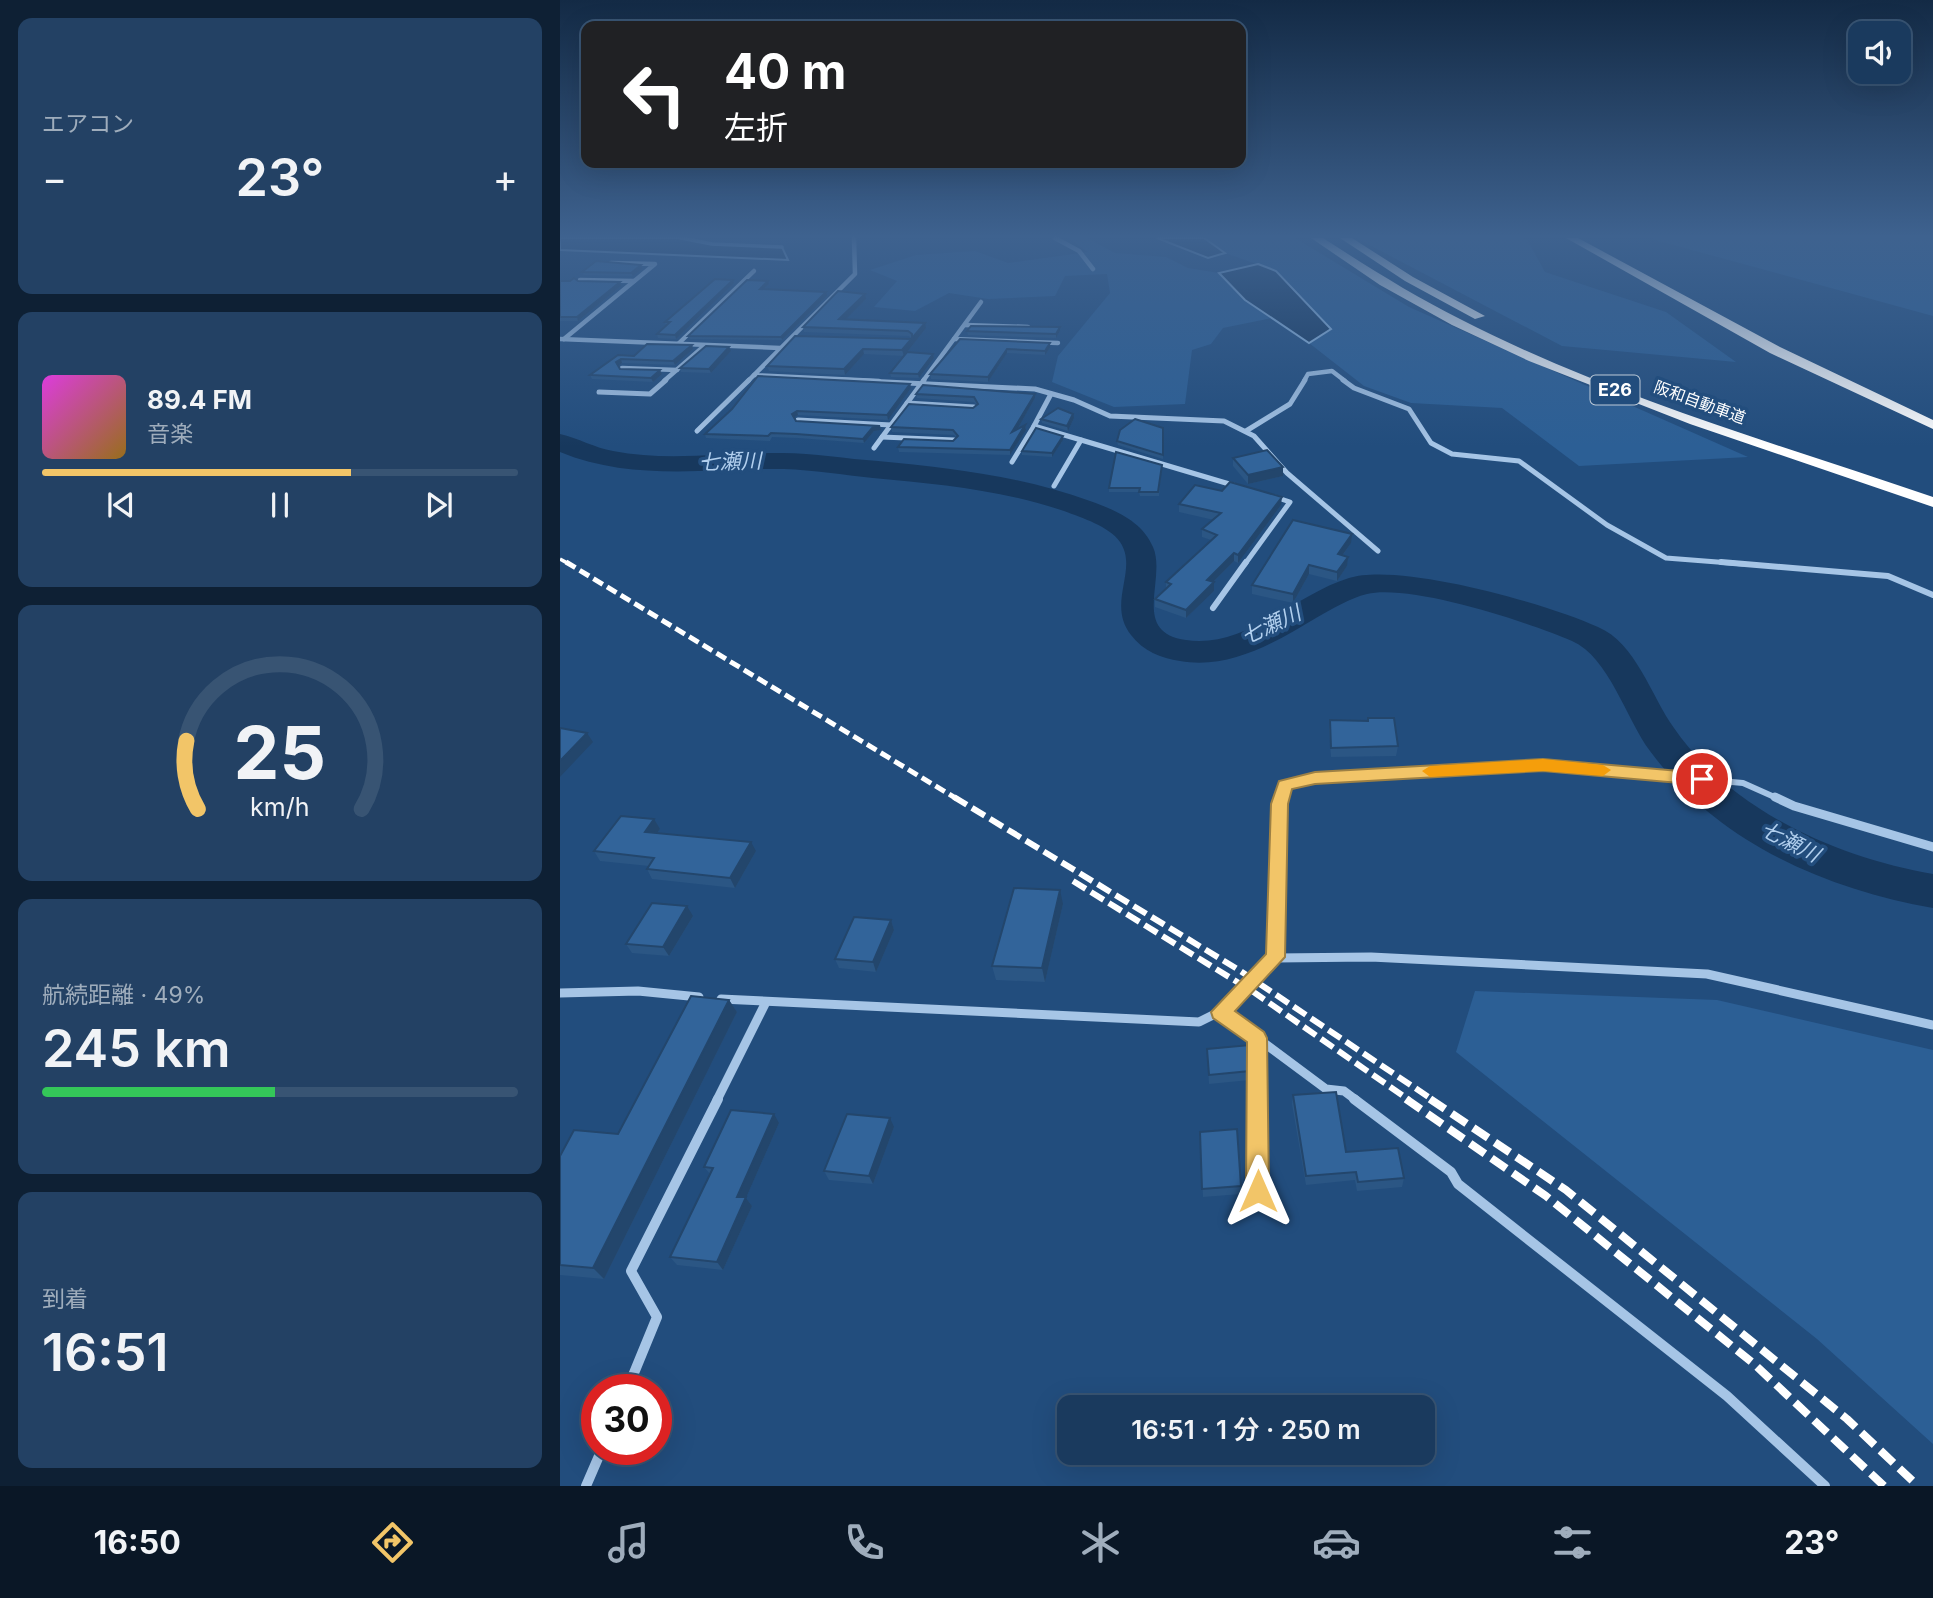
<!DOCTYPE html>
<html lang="ja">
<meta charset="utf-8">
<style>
:root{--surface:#1a3a5e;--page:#234164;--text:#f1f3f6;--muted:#9fadbc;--line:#385473;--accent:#f2c568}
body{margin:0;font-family:Inter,"Noto Sans JP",sans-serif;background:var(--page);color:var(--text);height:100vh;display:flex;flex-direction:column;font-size:26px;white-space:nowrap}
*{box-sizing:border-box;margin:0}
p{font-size:23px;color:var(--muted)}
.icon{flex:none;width:38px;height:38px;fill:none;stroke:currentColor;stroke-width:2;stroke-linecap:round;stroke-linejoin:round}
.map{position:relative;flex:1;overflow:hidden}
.details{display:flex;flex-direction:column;gap:18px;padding:18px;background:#0e2034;width:560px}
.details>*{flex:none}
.top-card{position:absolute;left:21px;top:21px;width:665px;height:147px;border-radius:14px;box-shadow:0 7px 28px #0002,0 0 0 2px var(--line);background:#202124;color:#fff;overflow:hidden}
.controls{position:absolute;left:1288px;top:21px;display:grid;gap:14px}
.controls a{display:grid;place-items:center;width:63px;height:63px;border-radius:14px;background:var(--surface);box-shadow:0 7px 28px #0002,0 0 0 2px var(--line);font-size:35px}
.speed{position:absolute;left:21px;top:1374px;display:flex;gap:14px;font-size:35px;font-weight:700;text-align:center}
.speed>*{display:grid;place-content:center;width:91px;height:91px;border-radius:50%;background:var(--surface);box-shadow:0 7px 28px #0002,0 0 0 2px var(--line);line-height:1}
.speed .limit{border:10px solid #d22;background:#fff;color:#111}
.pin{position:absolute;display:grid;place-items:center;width:60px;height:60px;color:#fff;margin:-30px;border:4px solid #fff;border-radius:50%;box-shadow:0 2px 7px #0007}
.me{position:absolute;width:77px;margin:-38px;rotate:0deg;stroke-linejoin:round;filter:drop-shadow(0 0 5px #0008)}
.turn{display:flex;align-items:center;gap:24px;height:147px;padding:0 28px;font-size:32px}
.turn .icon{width:91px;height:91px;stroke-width:2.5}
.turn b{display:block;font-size:49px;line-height:60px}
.big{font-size:52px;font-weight:600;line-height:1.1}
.details .tile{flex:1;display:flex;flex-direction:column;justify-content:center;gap:10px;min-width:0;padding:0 24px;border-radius:14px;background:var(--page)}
.details .dial{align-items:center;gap:0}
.dial svg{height:182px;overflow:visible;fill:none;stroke:var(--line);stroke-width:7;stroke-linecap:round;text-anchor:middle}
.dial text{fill:var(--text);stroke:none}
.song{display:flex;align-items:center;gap:21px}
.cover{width:84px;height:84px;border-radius:10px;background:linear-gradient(135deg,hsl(300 70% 55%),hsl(40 70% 35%))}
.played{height:7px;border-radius:4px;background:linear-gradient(90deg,var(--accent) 65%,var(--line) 65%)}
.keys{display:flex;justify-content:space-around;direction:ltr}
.heat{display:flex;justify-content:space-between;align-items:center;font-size:38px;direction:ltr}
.charge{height:10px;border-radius:5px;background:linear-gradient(90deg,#34c759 49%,var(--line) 0)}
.trip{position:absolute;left:497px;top:1395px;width:378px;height:70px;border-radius:14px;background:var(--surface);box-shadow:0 7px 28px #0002,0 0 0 2px var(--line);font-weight:600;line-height:70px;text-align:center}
.tab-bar{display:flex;height:112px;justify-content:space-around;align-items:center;background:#0a1726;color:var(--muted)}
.tab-bar .icon{width:49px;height:49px}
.tab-bar .on{color:var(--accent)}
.tab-bar b{font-size:32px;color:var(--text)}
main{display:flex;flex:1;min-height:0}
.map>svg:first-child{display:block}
.green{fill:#2c5f95}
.water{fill:#17385d;stroke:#9ac1e7;stroke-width:2}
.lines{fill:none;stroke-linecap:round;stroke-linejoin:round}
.stream{stroke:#9ac1e7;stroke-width:3.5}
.river{fill:#17385d;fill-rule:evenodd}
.street-far4{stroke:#a6c5e6;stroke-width:4.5}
.street-far3{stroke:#a6c5e6;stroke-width:5}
.street-far2{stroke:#a6c5e6;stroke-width:6}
.street-far1{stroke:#a6c5e6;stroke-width:9}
.street{stroke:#a6c5e6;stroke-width:10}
.highway{fill:#fff;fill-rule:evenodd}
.rail-far3{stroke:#fff;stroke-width:3.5;stroke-dasharray:9 3.5;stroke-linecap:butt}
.rail-far2{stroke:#fff;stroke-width:5;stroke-dasharray:11 5;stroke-linecap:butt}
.rail-far1{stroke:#fff;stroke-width:6;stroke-dasharray:15 6;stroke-linecap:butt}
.rail{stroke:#fff;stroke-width:8;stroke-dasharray:18 8;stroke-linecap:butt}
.wall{fill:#2b5684}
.shaded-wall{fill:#23466c}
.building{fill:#32649a;stroke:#23466c;stroke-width:2}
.route{fill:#f2c568;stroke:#9d8044;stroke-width:2}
.slow{fill:#f59e0b}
.labels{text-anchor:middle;stroke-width:7;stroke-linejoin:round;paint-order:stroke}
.far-street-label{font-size:16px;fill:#fff;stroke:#224d7d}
.shield{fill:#224d7d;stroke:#bdcad8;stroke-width:2}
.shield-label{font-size:18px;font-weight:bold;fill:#fff}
.water-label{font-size:21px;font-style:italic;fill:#b1cfee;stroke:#224d7d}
</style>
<main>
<section class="details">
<div class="tile"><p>エアコン</p>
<div class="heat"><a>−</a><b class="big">23°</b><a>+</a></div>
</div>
<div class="tile">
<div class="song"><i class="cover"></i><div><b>89.4 FM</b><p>音楽</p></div></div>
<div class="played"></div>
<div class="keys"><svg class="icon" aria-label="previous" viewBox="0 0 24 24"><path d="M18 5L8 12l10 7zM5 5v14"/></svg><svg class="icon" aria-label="pause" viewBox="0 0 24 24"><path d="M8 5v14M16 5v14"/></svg><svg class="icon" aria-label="next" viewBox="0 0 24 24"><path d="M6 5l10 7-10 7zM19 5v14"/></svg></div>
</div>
<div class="tile dial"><svg viewBox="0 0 100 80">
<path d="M14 69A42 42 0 1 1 86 69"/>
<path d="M14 69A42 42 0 0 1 9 39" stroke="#f2c568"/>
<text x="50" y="56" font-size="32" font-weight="700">25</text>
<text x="50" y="72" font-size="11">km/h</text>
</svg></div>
<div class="tile"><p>航続距離 · 49%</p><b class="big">245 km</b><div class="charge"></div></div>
<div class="tile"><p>到着</p><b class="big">16:51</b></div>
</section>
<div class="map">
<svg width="1373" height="1486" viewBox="0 0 1373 1486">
<rect width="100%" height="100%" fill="#224d7d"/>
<g class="green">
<path d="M508,238h19l28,15 51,4 22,11 31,5 26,27 27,18 -49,10 -12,16 -19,6 -7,54 -71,3 -62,-25 6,-26 52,-63 -3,-19 -42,2 -10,20 -67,3 -39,-6 -34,18 -41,-4 23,-26 -27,-11 46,-15 59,-4 33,12 80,-11z"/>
<path d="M644,238h91l114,69 339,150 -169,9 -77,-58 -91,-5 -47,-17 -55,-43 21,-14 -54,-58 -51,-18z"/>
<path d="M796,238h166l6,3 17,31 121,40 70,50 -174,-16z"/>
<path d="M1093,238h280v78l-274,-75z"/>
<path d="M915,991l242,9 216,50v394l-116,-105 -361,-287z"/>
</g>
<g class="water">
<path d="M0,238h121l31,6 70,3 6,13 -228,-10z"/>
<path d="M597,238h47l21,15 -17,5z"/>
<path d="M698,264l18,7 55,58 -22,14 -64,-43 -26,-27z"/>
</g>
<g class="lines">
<path class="stream" d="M121,238l31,6 70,3"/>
<path class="river" d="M0,434c18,4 35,14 53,17 55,11 113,1 169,2 32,0 64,6 96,8 72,7 144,15 212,40 25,9 52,20 63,46 14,32 -23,85 33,93 59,9 110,-46 163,-62 51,-16 199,26 249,49 38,16 53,69 76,101 56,82 164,130 259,146v34c-108,-19 -216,-66 -283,-157 -24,-32 -41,-94 -78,-110 -44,-19 -160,-57 -205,-47 -17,4 -35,15 -51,24 -40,24 -87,52 -136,43 -19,-3 -37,-10 -49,-26 -25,-32 8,-65 -11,-93 -11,-16 -38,-24 -56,-31 -62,-21 -126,-27 -191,-33 -30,-3 -59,-8 -89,-9 -76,-1 -151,13 -224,-17z"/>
<g class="street-far4">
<path d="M294,238l1,36 -101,101 125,6"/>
<path d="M495,238l24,13 14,18"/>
<path d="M20,280l54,1"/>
<path d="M405,325l63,2"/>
<path d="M0,339l220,9"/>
<path d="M4,339l91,-75 -44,-1"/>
<path d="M394,339l104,4"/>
<path d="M117,345l77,-74"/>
<path d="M62,368l55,2"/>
<path d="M104,381l40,-35"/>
<path d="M188,381l6,-6"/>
<path d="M363,381l58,-79"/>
<path d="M744,381l4,-7 24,-3 13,10"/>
</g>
<g class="street-far3">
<path d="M284,380l191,9 39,11 36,16 114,5 30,15 33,37 91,78"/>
<path d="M783,380l11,8 55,21 22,34 21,11 67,7 88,64 59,33 77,6"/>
<path d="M39,392l51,2 16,-14"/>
<path d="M491,394l-17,32 202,60"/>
<path d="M347,403l67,4"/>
<path d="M238,420l93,5"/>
<path d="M137,431l52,-51"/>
<path d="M686,431l44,-27 15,-24"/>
<path d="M322,437l72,3"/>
<path d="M314,448l50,-68"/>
<path d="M452,462l22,-36"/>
<path d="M494,486l27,-46"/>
<path d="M685,564l45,-62 -15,-5"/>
</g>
<g class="street-far2">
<path d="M1161,562l167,14 45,19"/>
<path d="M653,608l33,-46"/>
<path d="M721,799l4,-14 31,-7 227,-13 200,18 36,16"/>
</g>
<g class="street-far1">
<path d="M1215,797l19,9 139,41"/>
<path d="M716,958l95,-1 336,17 226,51"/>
<path d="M0,993l78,-2 61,6"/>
<path d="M161,999l478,23 22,-11 55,-53 6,-161"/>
<path d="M661,1011l105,78 18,2 12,9"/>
<path d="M697,1038v62"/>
<path d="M157,1100l49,-98"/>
</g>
<g class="street">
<path d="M697,1099v92"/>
<path d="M794,1099l97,73 7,12 269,212 98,90"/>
<path d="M67,1390l30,-73 -26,-46 87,-172"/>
<path d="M26,1486l16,-37"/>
</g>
<g class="highway">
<path d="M751,238h12c45,29 89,57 137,81 150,77 314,124 473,178v10l-243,-83 -161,-63 -77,-36 -72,-40z"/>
<path d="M780,238h12l61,39 72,39 -10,3 -70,-38z"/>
<path d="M1006,238h12l202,109 153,73v9l-163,-76z"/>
</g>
<path class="rail-far3" d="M0,559l9,5"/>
<path class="rail-far2" d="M6,562l391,237"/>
<g class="rail-far1">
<path d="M394,797l285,173 194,130"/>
<path d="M513,881l182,112 154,107"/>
</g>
<g class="rail">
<path d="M846,1099l140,97 207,167 131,123"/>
<path d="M870,1099l136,91 281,229 71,67"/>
</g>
</g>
<g class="wall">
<path d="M82,269l-9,7 -49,-1 -2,-3z"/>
<path d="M173,280l1,3 -58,56 -18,-1 -1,-4 9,-9 -1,-3z"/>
<path d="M0,281l60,1 1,4 -43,35h-18z"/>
<path d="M208,281l1,3 -5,5 63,7 -45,44 -92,-1 -2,-3z"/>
<path d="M306,299l-21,20 81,9 -22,28 -40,-2 -19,21 -76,-4 -2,-5 145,-27 -3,-3 -105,-4 -1,-5z"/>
<path d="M407,331h93l-4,7 -88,-3z"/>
<path d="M400,339l90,4v5l-5,7 -38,-2 -19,29 -57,-3 -1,-5z"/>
<path d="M132,345l1,4 -18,16 -53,-2 -4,3 2,3 42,5 -9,8 -61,-3 -2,-4 28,-20 16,1z"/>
<path d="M171,351l-20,22 -30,-1 -1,-4z"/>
<path d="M373,354l1,4 -15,20 -28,-1 -1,-4z"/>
<path d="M350,384l1,4 -23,32 -90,-5 -4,2 2,4 84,5 1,4 -7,1 -10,12 -66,-5 -26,-1 -2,4 -64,-3 -1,-4 27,-25z"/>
<path d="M356,394h119v4l-18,32 8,-5 1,5 -16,25 -111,-3 -1,-5 55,-6 4,-3 -3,-3 -62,-3 -1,-5 82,-19 4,-3 -3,-3 -57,-4z"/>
<path d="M514,418l-6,13 -26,-8 -1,-4z"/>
<path d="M603,428v31l-45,-14 -1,-4z"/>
<path d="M503,440l-11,17 -30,-2v-4z"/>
<path d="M673,458l50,18 -35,8 -15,-18z"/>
<path d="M602,465l-3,31h-19l-1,-4h-30v-4z"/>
<path d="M619,504l102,1 -43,58 -4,-2 -21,21 1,9 -28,27 -31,-11v-8l11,-11v-6l45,-42 -9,-3v-8l12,-9 -35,-8z"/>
<path d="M791,543l-8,12 4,11 -10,15 -28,-7 -16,29 -41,-9v-9z"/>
<path d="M770,720l68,26 -2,10 -65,1 -2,-28z"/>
<path d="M100,829l-3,4 99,18 -21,37 -83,-9 -5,-10 2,-3 -49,-5 -6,-10z"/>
<path d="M503,904l-18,78 -49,-2 -4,-14z"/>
<path d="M133,916l-24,40 -37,-3 -6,-9z"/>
<path d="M331,920l3,10 -18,42 -37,-4 -4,-9z"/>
<path d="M169,1000l8,12 -133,267 -44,-4v-119l58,-22z"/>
<path d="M690,1045v35l-41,4 -2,-35z"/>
<path d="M733,1095l53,57 58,26 -2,9 -45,4 -2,-11 -49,5 -14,-81z"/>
<path d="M219,1123l-33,75 6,8 -29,64 -46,-5 -7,-8 40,-83 -6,-7z"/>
<path d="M334,1127l-21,57 -44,-4 -5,-9z"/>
<path d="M640,1132l41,54v8l-38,3z"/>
</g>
<g class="shaded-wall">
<path d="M81,265l1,4 -9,7 -2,-3z"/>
<path d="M173,280l1,3 -58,56 -1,-4z"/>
<path d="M208,281l1,3 -8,8 -1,-3z"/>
<path d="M60,282l1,4 -43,35 -1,-4z"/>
<path d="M266,292l1,4 -45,44 -1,-3z"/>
<path d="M305,294l1,5 -25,25 -2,-5z"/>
<path d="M365,323l1,5 -22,28 -2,-6z"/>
<path d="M500,327v4l-4,7v-4z"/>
<path d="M490,343v5l-5,7v-4z"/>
<path d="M132,345l1,4 -18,16 -2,-4z"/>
<path d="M169,347l2,4 -20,22 -2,-4z"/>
<path d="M303,349l1,5 -19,21 -1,-6z"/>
<path d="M447,349v4l-19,29v-5z"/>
<path d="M373,354l1,4 -15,20 -1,-4z"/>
<path d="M61,359l1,4 -4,3 -2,-4z"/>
<path d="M100,370l2,4 -9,8 -2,-4z"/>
<path d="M350,384l1,4 -23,32 -1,-5z"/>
<path d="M475,394v4l-22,39 -1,-5z"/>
<path d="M237,411l1,4 -5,3 -1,-4z"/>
<path d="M513,414l1,4 -6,13 -1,-5z"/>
<path d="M465,425l1,5 -16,25v-5z"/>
<path d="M320,426l1,4 -7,1 -10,12 -1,-4 10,-12z"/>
<path d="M503,436v4l-11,17v-4z"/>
<path d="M723,467v9l-35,8v-9z"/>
<path d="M722,497l-1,8 -43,58v-8z"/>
<path d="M792,534l-1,9 -14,20 1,-9z"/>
<path d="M674,553v8l-27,27v-8z"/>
<path d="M788,557l-1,9 -10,15v-9z"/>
<path d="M749,565v9l-16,29v-9z"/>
<path d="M654,582v9l-28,27v-8z"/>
<path d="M27,733l6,9 -33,35v-16z"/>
<path d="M94,819l6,10 -9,12 -6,-9z"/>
<path d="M191,842l5,9 -21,37 -5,-10z"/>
<path d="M500,890l3,14 -18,78 -3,-14z"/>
<path d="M127,906l6,10 -24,40 -6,-9z"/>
<path d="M331,920l3,10 -18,42 -3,-10z"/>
<path d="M169,1000l8,12 -133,267 -11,-11z"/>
<path d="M214,1114l5,9 -33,75 6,8 -29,64 -6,-8 20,-65z"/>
<path d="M330,1118l4,9 -21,57 -4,-8z"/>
</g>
<g class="building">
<path d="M36,261l45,4 -10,8 -49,-1z"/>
<path d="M14,278l4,3 42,1 -43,35h-17v-36h10z"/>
<path d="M155,279l18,1 -58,55 -18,-1 13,-12h-5z"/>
<path d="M187,280l21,1 -8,8 66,3 -45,45 -93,-1z"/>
<path d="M278,291l27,3 -26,25 86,4 -23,27 -39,-1 -19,20 -77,-3 28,-30 117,3v-5l-4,-3 -105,-4z"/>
<path d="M411,326l89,1 -4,7 -89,-3z"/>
<path d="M400,339l90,4 -5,8 -38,-2 -19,28 -58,-3z"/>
<path d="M87,344l45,1 -19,16 -52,-2 -5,3 4,7 40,1 -9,8 -61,-3 28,-20 16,1z"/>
<path d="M146,346l23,1 -20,22 -29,-1z"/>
<path d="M347,352l26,2 -15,20 -28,-1z"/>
<path d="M198,376l152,8 -23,31 -90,-4 -5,3 4,7 84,5 -7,1 -10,12 -67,-5 -25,-1 -3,3 -63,-2 27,-25z"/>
<path d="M363,385l112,9 -23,38 13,-7 -15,25 -112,-3 6,-8 49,2 5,-5 -5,-6 -62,-3 18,-23 64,4 5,-4 -4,-7 -58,-3z"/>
<path d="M498,408l15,6 -6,12 -26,-7z"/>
<path d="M575,419l28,9v27l-46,-14 3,-11z"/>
<path d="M476,428l27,8 -11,17 -30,-2z"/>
<path d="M707,450l16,17 -35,8 -15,-17z"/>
<path d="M556,452l46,13 -4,27h-19l1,-4h-31z"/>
<path d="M670,482l52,15 -44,58 -4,-2 -27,27 7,2 -28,28 -31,-11 16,-15 -5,-2 51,-47 -15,-6 19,-16 -42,-9 16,-19 27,6z"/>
<path d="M733,520l59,14 -14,20 10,3 -11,15 -28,-7 -16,29 -41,-9z"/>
<path d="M808,718h26l4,28 -67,2 -1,-28 38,1z"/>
<path d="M0,728l27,5 -27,28z"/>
<path d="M61,816l33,3 -9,13 106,10 -21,36 -83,-9 7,-11 -60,-7z"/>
<path d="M454,888l46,2 -18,78 -50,-2z"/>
<path d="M92,903l35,3 -24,41 -37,-3z"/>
<path d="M294,917l37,3 -18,42 -38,-3z"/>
<path d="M131,996l38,4 -136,268 -33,-3v-109l14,-26 44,4z"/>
<path d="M690,1045v26l-41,4 -2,-26z"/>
<path d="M776,1092l10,60 52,-4 6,30 -46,4 -2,-10 -50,4 -13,-81z"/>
<path d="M171,1110l43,4 -37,83h9l-29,65 -47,-5 43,-89 -9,-1z"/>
<path d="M287,1114l43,4 -21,58 -45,-5z"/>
<path d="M677,1129l4,57 -39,3 -2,-57z"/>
</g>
<linearGradient id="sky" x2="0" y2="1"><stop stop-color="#132a45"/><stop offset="0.53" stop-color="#3e628f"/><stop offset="1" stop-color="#3e628f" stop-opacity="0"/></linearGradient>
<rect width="1373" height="446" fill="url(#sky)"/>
<path class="route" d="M983,759l159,14 8,6 -8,6 -159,-14 -228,13 -23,5 -4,15 -3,153 -50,54 29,21 3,6 2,153 -3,8 -8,4 -9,-4 -3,-8 1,-149 -34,-24 -2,-6 55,-58 5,-150 8,-23 36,-9z"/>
<path class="slow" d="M983,759l60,6 8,5 -8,6 -60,-5 -113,6 -8,-6 8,-5z"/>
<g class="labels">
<g class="far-street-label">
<text transform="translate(1140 402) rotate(20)" y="6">阪和自動車道</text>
</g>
<rect class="shield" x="1030.5" y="375.5" width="49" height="29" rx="5"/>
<g class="shield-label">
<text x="1055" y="396">E26</text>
</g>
<g class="water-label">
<text transform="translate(170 462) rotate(-2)" y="7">七瀬川</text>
<text transform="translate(711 625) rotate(-25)" y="7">七瀬川</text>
<text transform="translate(1230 842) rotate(27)" y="7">七瀬川</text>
</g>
</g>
</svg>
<div class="controls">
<a><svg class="icon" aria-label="sound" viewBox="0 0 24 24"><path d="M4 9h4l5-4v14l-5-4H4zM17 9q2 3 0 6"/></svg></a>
</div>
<div class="speed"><div class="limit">30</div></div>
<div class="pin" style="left:1142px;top:779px;background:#d93025"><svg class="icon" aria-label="arrive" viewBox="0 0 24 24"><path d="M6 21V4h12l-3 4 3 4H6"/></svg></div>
<svg class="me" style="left:698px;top:1191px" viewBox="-20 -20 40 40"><path d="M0-17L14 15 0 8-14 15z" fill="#f2c568" stroke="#fff" stroke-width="4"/></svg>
<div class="trip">16:51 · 1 分 · 250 m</div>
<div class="top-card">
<div class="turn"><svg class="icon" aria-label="left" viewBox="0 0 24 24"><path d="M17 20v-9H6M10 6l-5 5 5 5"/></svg><div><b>40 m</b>左折</div></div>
</div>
</div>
</main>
<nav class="tab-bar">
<b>16:50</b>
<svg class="icon on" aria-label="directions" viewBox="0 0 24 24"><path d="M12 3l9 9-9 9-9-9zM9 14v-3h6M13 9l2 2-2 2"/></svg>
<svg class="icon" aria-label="music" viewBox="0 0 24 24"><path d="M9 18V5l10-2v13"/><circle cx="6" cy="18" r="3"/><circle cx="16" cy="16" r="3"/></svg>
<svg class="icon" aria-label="phone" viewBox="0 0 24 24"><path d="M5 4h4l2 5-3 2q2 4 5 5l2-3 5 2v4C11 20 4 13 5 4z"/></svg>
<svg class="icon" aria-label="climate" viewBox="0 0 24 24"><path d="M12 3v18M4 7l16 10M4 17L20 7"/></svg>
<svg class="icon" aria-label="car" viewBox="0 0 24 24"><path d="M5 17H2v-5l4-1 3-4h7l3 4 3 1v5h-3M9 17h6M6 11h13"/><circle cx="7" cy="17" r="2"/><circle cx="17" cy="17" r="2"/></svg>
<svg class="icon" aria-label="filters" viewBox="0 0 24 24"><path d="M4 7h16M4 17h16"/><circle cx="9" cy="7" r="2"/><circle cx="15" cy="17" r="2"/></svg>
<b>23°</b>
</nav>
